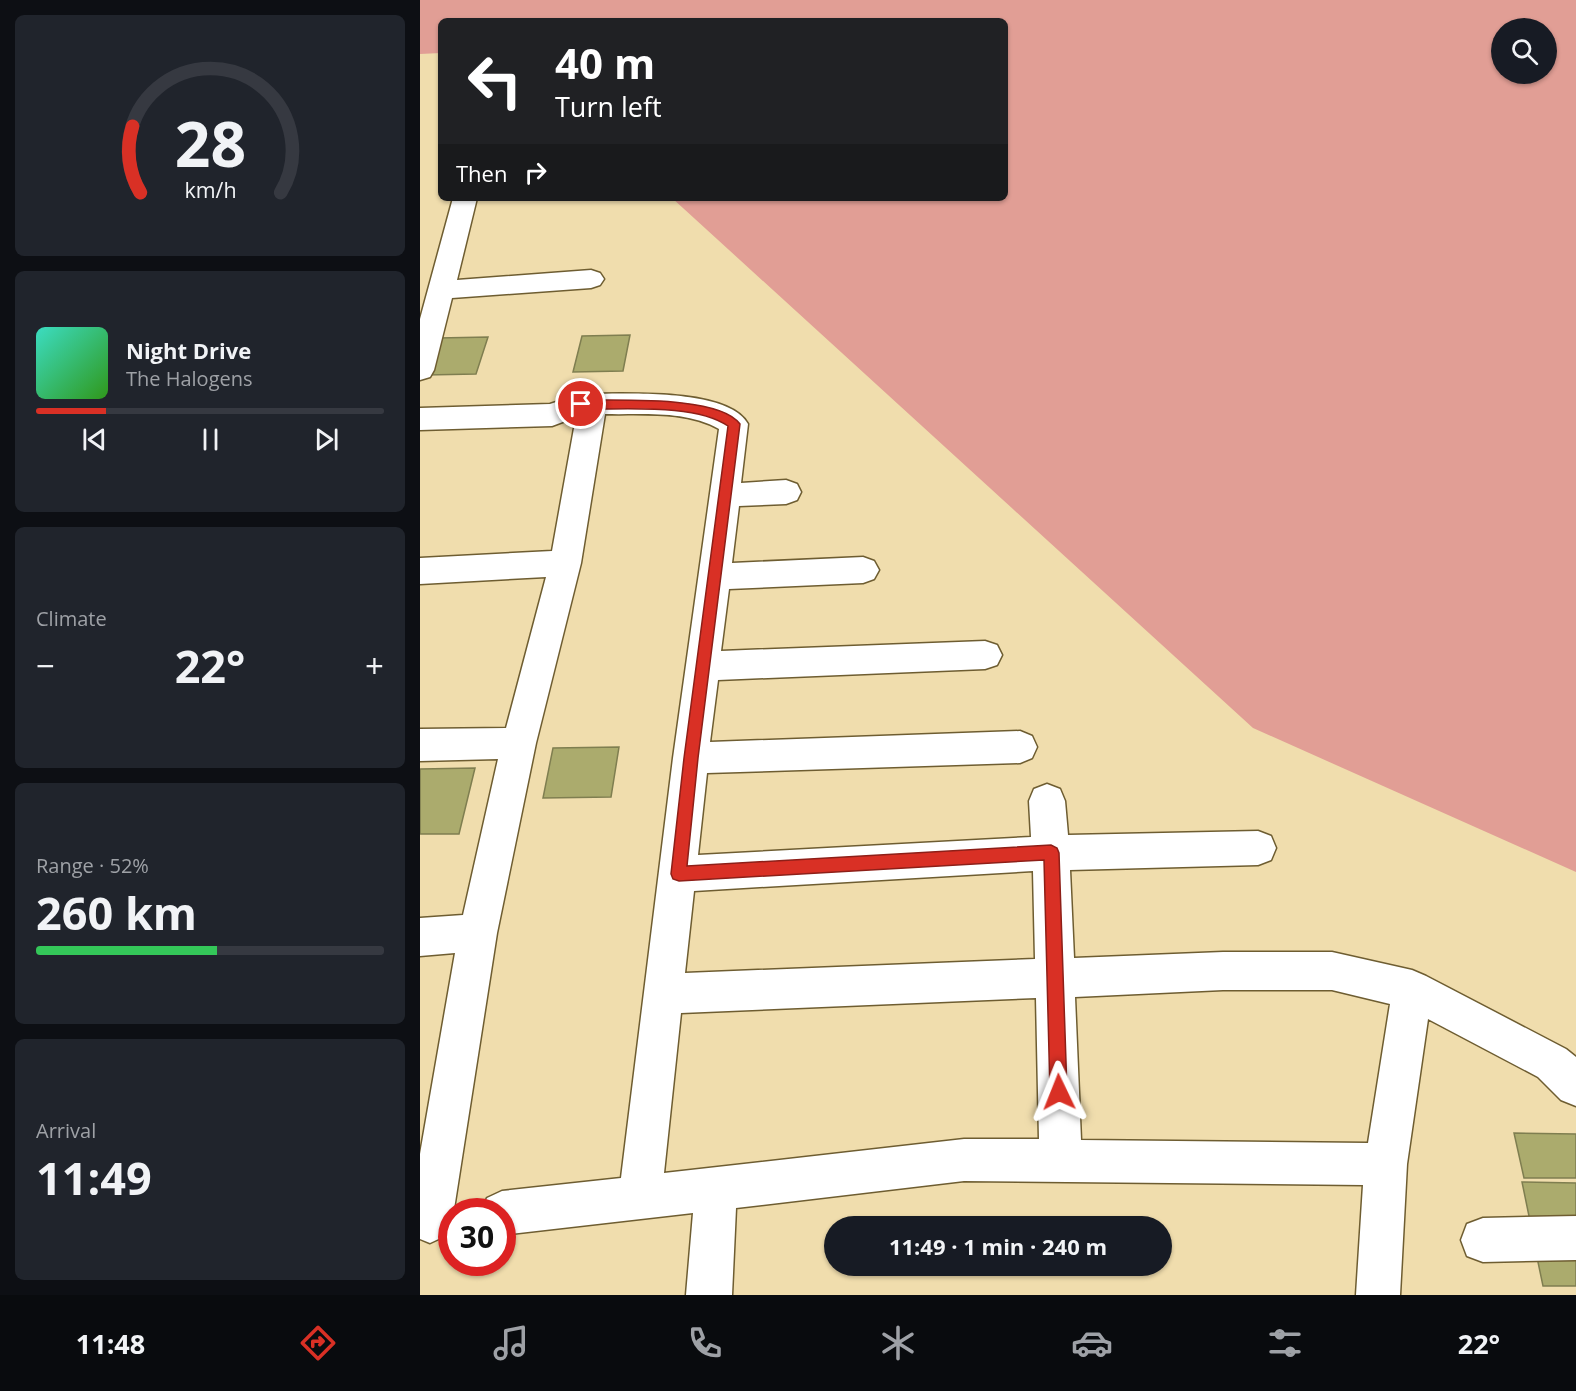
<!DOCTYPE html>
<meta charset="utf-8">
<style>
:root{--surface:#171b24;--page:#20242c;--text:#f1f3f6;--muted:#9ea1a6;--line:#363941;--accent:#d93025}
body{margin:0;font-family:"Open Sans",sans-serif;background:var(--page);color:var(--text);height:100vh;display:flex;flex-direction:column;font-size:22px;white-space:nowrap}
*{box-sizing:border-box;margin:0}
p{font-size:20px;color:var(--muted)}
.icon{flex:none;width:33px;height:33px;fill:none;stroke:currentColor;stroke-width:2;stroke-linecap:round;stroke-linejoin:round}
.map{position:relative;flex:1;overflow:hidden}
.sheet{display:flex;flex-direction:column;gap:15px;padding:15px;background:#0d0f14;width:420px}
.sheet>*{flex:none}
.guide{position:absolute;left:18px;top:18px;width:570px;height:183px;border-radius:9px;box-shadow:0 2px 4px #0004;background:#202124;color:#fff;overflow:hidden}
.tools{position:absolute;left:1071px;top:18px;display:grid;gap:12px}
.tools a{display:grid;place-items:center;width:66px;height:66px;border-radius:50%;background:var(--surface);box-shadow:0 2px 4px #0004;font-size:30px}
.speed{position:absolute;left:18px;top:1198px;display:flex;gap:12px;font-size:30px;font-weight:700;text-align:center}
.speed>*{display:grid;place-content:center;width:78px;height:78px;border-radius:50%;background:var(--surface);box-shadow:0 2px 4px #0004;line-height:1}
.speed .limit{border:9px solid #d22;background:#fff;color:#111}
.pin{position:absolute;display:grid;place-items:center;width:51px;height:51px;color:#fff;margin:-26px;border:3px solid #fff;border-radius:50%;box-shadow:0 2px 6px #0007}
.me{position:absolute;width:66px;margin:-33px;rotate:358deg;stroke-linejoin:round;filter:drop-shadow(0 0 4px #0008)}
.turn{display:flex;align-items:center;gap:21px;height:126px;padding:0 18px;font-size:27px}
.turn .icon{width:78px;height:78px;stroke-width:2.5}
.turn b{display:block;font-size:42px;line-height:51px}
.then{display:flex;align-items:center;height:57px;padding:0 18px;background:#0003;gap:12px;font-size:22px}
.big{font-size:45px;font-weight:700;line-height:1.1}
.sheet .widget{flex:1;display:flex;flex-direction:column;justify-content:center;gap:9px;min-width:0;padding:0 21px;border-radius:9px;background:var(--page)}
.sheet .dial{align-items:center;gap:0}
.dial svg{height:156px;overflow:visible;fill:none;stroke:var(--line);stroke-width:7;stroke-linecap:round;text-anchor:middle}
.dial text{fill:var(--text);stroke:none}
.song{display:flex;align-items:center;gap:18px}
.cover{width:72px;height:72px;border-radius:9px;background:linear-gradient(135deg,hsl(170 70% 55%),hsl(110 70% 35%))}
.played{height:6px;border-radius:3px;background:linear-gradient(90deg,var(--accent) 20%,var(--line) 20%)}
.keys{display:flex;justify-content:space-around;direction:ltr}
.heat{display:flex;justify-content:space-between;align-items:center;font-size:33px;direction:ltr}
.charge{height:9px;border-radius:4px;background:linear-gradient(90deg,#34c759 52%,var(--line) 0)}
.trip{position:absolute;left:404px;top:1216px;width:348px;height:60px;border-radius:30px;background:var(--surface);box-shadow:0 2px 4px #0004;font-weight:700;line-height:60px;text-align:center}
.tabs{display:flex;height:96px;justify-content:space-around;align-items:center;background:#090b0e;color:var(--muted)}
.tabs .icon{width:42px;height:42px}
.tabs .active{color:var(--accent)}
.tabs b{font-size:27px;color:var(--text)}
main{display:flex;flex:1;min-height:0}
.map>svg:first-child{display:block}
.green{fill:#e19e95;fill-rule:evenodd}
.building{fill:#abab6d;stroke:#7f7e50;stroke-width:1.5}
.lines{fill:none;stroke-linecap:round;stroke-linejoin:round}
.minor-casing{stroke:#6e5d31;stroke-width:3}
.minor{fill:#fff;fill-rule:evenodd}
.route{fill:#d93025;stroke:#8d1f18;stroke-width:1.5}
</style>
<main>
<section class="sheet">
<div class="widget dial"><svg viewBox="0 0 100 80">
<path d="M14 69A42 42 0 1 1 86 69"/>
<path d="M14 69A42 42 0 0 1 10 35" stroke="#d93025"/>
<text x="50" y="56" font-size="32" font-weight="700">28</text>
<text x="50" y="72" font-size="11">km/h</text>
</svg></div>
<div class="widget">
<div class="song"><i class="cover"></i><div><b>Night Drive</b><p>The Halogens</p></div></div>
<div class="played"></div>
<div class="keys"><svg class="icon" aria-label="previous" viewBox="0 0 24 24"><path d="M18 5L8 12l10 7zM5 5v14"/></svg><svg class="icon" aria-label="pause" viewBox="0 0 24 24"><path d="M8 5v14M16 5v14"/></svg><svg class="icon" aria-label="next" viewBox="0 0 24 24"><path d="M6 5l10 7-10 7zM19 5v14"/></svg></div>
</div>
<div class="widget"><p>Climate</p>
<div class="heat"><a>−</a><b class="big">22°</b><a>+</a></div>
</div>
<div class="widget"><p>Range · 52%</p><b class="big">260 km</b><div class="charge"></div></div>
<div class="widget"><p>Arrival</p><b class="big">11:49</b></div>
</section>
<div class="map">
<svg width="1156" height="1295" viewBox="0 0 1156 1295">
<rect width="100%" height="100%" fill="#f0ddad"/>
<path class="green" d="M0,0h1156v872l-323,-144 -581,-530h333v-177h-564v32l-21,1zM1082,28h44v46h-44z"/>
<g class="building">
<path d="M210,335l-7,36 -50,1 9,-36z"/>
<path d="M68,337l-12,37 -50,1 12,-37z"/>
<path d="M199,747l-8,50 -68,1 10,-50z"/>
<path d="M55,768l-16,66h-39v-65z"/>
<path d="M1094,1133l62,1v44h-52z"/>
<path d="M1102,1182l54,1v38h-46z"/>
<path d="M1114,1243l42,1v42h-33z"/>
</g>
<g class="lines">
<defs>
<g id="minor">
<path d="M33,198h24l-20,82 134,-10 9,3 4,6 -4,6 -9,3 -139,10 -18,72 -4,7 -10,3v-61z"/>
<path d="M161,394c38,0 147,-7 167,30l-7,59 45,-3 11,4 4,8 -4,8 -11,4 -47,2 -7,57 131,-6 11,4 5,9 -5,9 -11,4 -134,6 -8,62 264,-10 12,4 5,10 -5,10 -12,4 -267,11 -8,62 310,-11 12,5 5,11 -5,11 -12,5 -313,10 -9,82 333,-18 -2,-36 5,-12 13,-5 13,5 5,12 3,34 190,-4 13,5 5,12 -5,12 -13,5 -188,5 4,88 149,-6h109l80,18 14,6 140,73 10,8v49l-15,-6 -23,-23 -110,-58 -21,145 -7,131h-44l7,-110 -399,-4 -228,27 -4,87h-46l7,-82 -191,22v-23h-21l6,-14 15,-7 119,-13 52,-420 46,-329c-34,-19 -76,-14 -114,-15l-24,149 -45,180 -39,190 -45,289 -7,14 -15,7 -10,-4v-85l35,-201 -35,3v-38l43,-3 35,-156 -78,2v-32l86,-1 40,-151 -126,7v-26l132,-7 24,-134 -24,9 -132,4v-22l130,-4zM613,871l2,88 -350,14 9,-82zM803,990h109l58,14 -22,139 -287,-3 -6,-143zM616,998l3,141h-75l-300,34 17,-160z"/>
<path d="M1156,1216v44l-93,2 -16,-6 -6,-16 6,-16 16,-6z"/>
</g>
</defs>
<use href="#minor" class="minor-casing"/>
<use href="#minor" class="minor"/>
</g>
<path class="route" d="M161,400c36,1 138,-5 159,24l-42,334 -11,108 364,-21 6,3 2,5 8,239 -2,6 -6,2 -6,-2 -3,-6 -6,-232 -365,21 -6,-2 -2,-5 13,-116 44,-332c-33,-23 -105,-16 -147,-17l-5,-5z"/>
</svg>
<div class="tools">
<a><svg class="icon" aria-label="search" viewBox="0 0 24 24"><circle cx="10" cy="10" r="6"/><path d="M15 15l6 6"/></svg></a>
</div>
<div class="speed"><div class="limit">30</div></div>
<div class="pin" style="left:161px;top:404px;background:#d93025"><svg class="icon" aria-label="arrive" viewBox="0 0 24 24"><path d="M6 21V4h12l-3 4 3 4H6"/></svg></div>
<svg class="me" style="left:639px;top:1092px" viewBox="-20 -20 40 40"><path d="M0-17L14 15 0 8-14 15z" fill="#d93025" stroke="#fff" stroke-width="4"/></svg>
<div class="trip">11:49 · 1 min · 240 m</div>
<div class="guide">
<div class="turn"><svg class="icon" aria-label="left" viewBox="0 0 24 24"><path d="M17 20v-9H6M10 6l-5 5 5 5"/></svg><div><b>40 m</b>Turn left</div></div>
<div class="then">Then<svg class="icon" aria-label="right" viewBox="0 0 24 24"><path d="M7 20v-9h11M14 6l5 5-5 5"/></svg></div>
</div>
</div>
</main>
<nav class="tabs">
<b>11:48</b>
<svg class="icon active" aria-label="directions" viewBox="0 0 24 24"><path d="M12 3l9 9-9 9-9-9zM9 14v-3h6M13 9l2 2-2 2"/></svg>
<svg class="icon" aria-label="music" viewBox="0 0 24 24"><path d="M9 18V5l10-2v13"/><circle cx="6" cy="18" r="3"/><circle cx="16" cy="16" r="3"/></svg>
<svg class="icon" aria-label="phone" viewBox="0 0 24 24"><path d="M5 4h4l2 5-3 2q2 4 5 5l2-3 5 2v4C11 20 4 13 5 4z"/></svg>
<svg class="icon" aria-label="climate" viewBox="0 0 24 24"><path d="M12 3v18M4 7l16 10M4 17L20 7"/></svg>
<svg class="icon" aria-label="car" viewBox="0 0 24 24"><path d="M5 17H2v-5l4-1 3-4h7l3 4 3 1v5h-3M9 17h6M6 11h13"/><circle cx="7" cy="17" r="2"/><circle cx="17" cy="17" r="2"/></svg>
<svg class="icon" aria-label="filters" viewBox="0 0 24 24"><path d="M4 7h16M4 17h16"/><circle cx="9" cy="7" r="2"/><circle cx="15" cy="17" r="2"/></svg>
<b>22°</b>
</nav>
